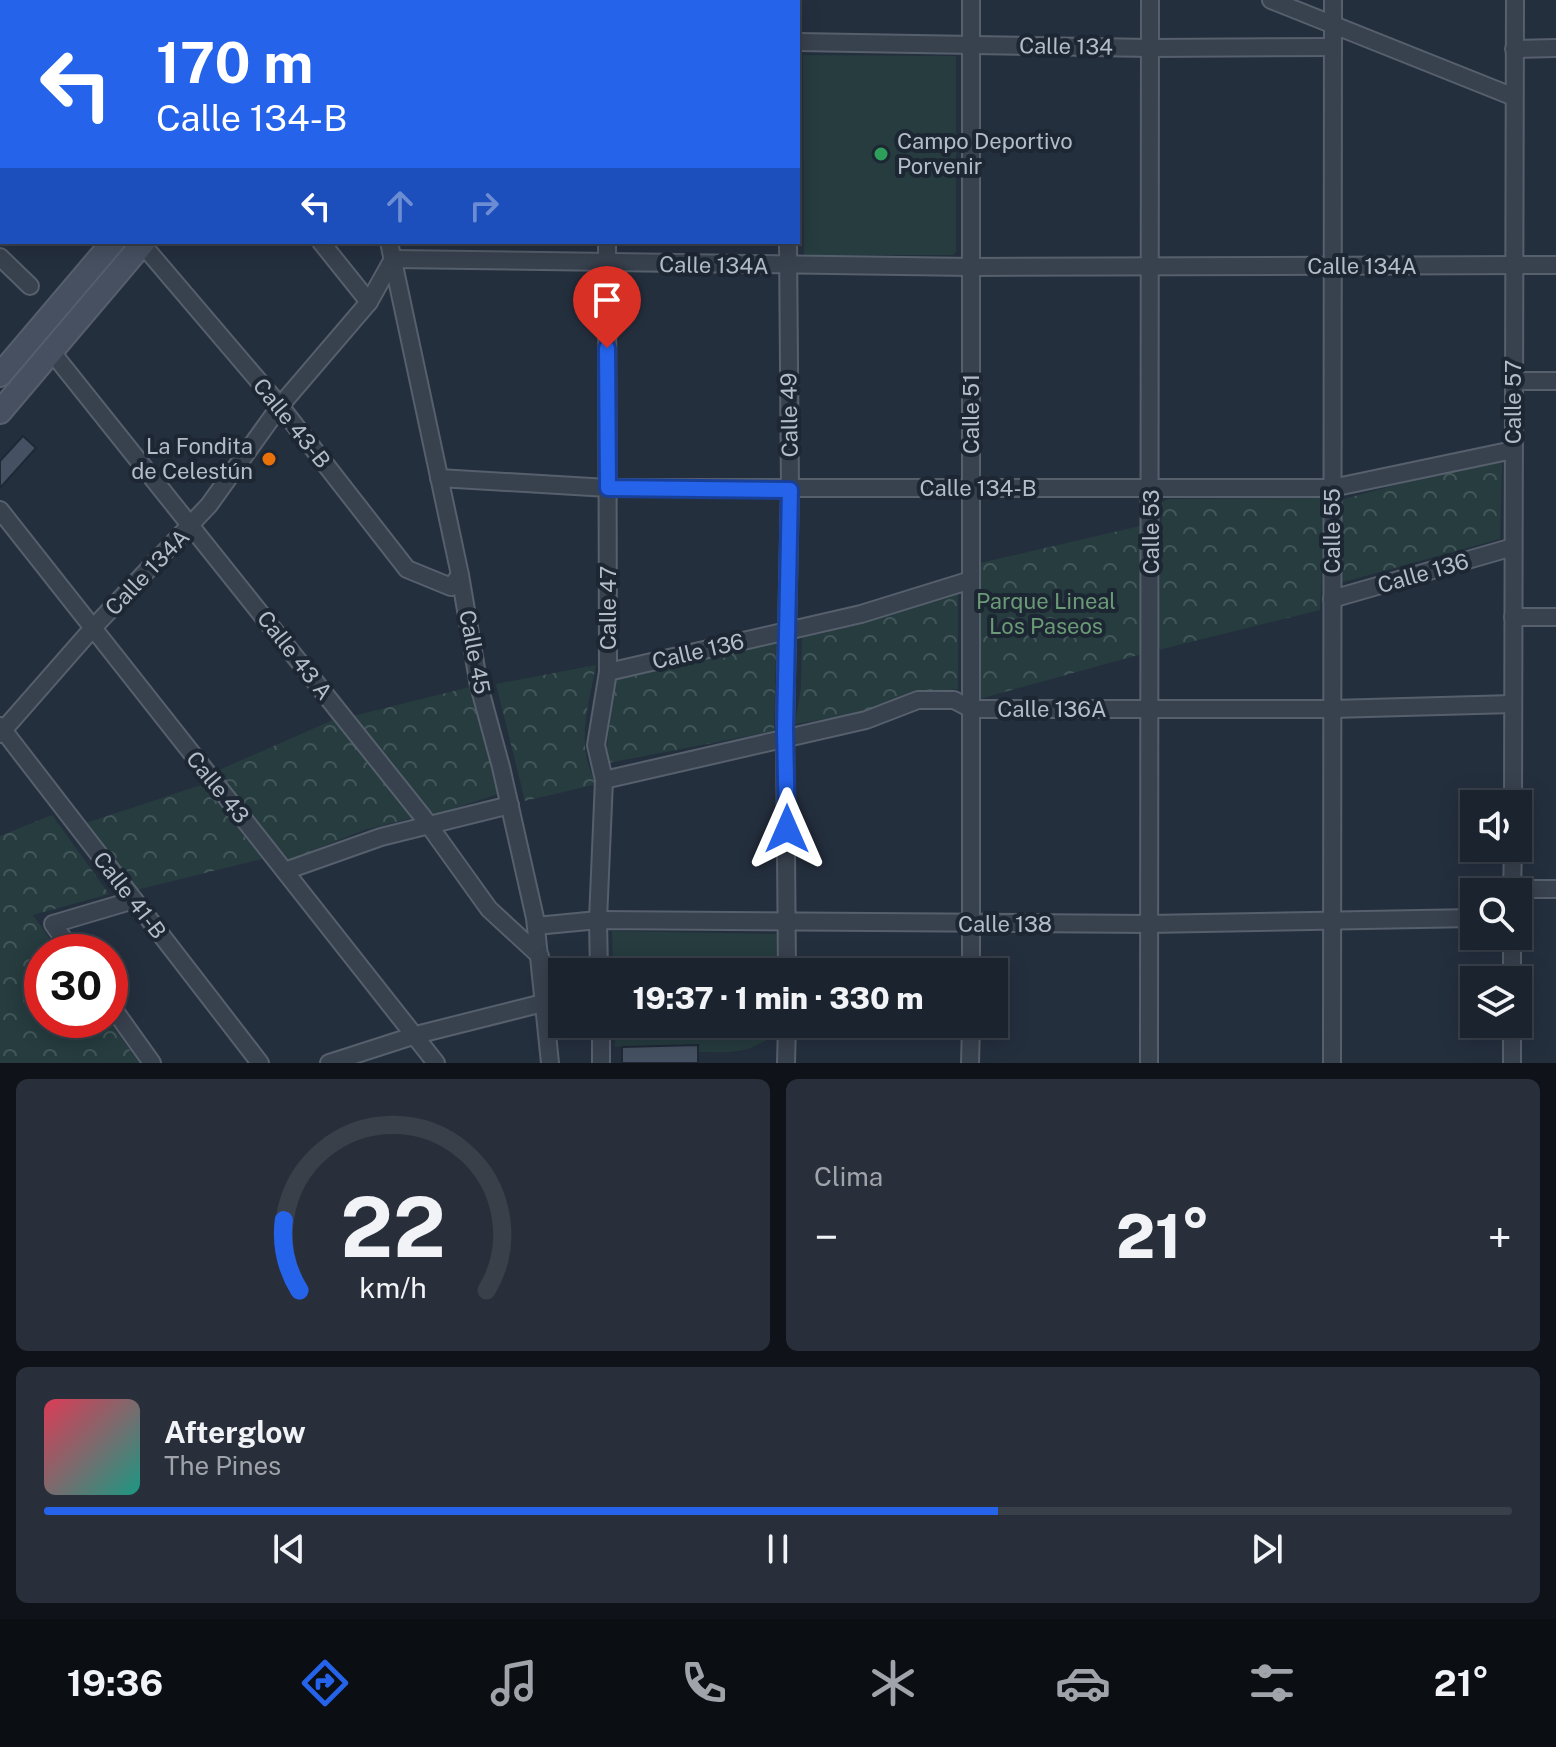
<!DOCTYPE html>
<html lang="es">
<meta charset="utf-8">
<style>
:root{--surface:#1b232e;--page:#282f3a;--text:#f1f3f6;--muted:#a0a4aa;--line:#39404a;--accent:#2563eb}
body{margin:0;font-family:"Public Sans",sans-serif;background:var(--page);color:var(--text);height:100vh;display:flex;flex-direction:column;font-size:30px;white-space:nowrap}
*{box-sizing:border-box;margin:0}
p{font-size:26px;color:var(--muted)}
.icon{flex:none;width:44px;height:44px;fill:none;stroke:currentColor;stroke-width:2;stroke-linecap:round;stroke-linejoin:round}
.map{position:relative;height:1063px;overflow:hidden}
.details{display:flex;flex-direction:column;gap:16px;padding:16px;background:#0f1319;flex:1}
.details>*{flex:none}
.hud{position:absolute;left:0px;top:0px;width:800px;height:244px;box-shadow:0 4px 20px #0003,0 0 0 2px var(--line);background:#2563eb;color:#fff;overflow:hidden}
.buttons{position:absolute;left:1460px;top:790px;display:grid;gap:16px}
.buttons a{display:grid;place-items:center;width:72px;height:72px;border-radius:0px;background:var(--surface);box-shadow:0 4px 20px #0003,0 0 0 2px var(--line);font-size:40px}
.speed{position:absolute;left:24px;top:934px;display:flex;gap:16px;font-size:40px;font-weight:700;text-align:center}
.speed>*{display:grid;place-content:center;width:104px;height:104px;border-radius:50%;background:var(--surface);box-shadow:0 4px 20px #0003,0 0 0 2px var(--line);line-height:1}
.speed .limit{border:12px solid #d22;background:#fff;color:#111}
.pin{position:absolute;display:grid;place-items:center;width:68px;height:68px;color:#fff;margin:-82px -34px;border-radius:50% 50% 50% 0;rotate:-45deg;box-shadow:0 0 8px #0007}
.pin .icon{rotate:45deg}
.me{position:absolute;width:88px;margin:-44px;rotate:0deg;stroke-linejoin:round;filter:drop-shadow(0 0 6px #0008)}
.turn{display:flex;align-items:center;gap:28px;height:168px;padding:0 24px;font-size:36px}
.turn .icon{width:104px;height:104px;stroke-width:2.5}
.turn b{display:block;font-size:56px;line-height:68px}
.lanes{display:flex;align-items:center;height:76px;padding:0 24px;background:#0003;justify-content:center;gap:40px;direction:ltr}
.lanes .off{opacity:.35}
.big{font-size:60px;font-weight:800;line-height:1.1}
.details .widget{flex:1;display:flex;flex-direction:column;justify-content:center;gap:12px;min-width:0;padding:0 28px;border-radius:12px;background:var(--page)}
.details .dial{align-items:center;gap:0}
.dial svg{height:208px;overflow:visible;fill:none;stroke:var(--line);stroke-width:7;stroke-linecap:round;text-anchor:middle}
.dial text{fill:var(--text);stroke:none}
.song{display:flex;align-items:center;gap:24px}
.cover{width:96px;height:96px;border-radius:12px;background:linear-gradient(135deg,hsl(350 70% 55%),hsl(170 70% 35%))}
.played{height:8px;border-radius:4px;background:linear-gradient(90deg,var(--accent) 65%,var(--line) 65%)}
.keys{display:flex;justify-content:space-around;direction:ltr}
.heat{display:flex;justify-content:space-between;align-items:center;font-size:44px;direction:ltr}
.details .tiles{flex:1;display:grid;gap:16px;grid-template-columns:1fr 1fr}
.widget:last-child{grid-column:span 2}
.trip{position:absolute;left:548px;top:958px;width:460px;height:80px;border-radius:0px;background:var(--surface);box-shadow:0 4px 20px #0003,0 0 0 2px var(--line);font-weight:800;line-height:80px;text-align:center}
.tabs{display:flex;height:128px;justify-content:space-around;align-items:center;background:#0b0e12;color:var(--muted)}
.tabs .icon{width:56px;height:56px}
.tabs .on{color:var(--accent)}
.tabs b{font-size:36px;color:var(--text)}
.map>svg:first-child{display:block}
.grass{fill:#263c3f}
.park{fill:url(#park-crowns)}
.building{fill:#455162;stroke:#1f2835;stroke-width:2}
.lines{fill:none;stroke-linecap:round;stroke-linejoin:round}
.minor-casing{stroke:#565f6c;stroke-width:20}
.secondary-casing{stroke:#565f6c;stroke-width:26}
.minor{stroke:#38414e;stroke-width:16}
.secondary{stroke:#465061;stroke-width:22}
.route-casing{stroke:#184099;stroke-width:20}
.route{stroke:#2563eb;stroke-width:14}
.leisure-dot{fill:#2e9e5b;stroke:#1d2633;stroke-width:3}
.food-dot{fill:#e8710a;stroke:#1d2633;stroke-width:3}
.labels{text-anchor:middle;stroke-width:8;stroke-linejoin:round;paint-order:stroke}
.street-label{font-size:22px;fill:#b4bcc9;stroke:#1d2633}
.poi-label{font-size:22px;fill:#b4bcc9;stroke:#1d2633;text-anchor:start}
.park-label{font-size:22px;fill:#6b9a76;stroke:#1d2633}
</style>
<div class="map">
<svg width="1556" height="1063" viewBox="0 0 1556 1063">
<defs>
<pattern id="park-crowns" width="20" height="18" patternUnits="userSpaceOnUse" patternTransform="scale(2)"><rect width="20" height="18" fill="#263c3f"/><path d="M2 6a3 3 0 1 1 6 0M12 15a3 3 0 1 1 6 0" fill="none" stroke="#435659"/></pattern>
</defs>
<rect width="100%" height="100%" fill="#242f3e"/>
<g class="grass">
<path d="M803,55l153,1v196l-3,3h-149z"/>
<path d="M612,931l166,3v38h-165z"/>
<path d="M615,1024h163l1,7c-29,23 -44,22 -80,21l-1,-7 -83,2z"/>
</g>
<g class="park">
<path d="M1496,458l6,6 -2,75 -164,45v-83z"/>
<path d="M1321,498l4,4 -5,108 -162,40 4,-148 6,-3z"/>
<path d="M1140,526l2,128 -163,45 -3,-3 4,-133z"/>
<path d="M958,592v97l-43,6 -48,17 -72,12 6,-36 1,-50 60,-14v-3z"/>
<path d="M772,641l4,1 -2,89 -166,32 -1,-15 7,-68z"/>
<path d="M596,665c-7,40 -22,81 1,119l-72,17 -29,-117z"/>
<path d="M470,687l31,106 -70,23 -78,-100z"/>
<path d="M335,719l77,99 -48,12 -75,30 -72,-89z"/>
<path d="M204,784l58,75 -126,31 -53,-66z"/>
<path d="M52,815l57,79 -76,21 26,37h-17v68h66l31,43h-139v-227z"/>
</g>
<g class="building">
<path d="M23,436l13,12 -36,40v-27z"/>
<path d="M698,1045v18h-76v-16z"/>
</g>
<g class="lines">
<defs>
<g id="minor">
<path d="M34,0l2,2"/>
<path d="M130,0l5,2"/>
<path d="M1271,0l243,97"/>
<path d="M3,2l2,-2"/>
<path d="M608,2v-2"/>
<path d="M790,2v-2"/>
<path d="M798,42l353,6 182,-1"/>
<path d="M1514,49l42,-1"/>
<path d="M0,113l2,2"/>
<path d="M321,242l48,60"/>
<path d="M389,242l71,333 19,111 22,81 34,151 15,145"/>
<path d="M142,244l138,162 127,163 44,18 9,-12"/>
<path d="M0,257l30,29"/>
<path d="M393,259l578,8 585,-2"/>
<path d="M51,351l372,466 66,92 51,47"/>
<path d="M1513,381h43"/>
<path d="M439,478l169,10h724l181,-38"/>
<path d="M0,510l436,553"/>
<path d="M1332,599l181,-52"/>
<path d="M1513,617h43"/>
<path d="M608,672l253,-58 110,-34"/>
<path d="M0,726l260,337"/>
<path d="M0,734l92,-105 117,-124 71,-99 89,-104 24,-43"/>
<path d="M604,780l262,-60 52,-20h36l17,9h361l181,-5"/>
<path d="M1513,804l2,-804"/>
<path d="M285,871l96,-34 129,-32"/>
<path d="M1512,889h44"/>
<path d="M1512,892l1,-44"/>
<path d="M536,926l62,-6 551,4 325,-6"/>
<path d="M73,952l-20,-28 81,-24"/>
<path d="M599,972l-1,-52 6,-140 -8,-35 12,-73 -1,-430"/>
<path d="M787,972l-2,-243 5,-239 -2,-248"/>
<path d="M971,972v-972"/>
<path d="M1512,980v-44"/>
<path d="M110,1004l42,59"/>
<path d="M601,1024v39"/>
<path d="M329,1063l87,-28 127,-32"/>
<path d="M786,1063l1,-39"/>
<path d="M970,1063l1,-39"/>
<path d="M1149,1063l1,-1063"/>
<path d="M1332,1063l1,-1063"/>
<path d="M1512,1063v-39"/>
</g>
<g id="secondary">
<path d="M317,2l1,-2"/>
<path d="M343,2l2,-2"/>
<path d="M0,375l113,-133"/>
<path d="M0,412l144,-170"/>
</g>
</defs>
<use href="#minor" class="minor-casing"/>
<use href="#secondary" class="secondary-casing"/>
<use href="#minor" class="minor"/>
<use href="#secondary" class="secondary"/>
</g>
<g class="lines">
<defs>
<path id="route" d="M607,348l1,140 182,2 -5,239 2,100"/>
</defs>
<use href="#route" class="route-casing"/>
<use href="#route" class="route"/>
</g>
<circle class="leisure-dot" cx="881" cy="154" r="8"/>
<circle class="food-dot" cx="269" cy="459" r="8"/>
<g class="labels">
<g class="street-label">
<text transform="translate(1066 46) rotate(1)" y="8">Calle 134</text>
<text transform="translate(714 265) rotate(1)" y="8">Calle 134A</text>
<text x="1362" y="274">Calle 134A</text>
<text transform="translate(1513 402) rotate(-90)" y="8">Calle 57</text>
<text transform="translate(971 414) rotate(-90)" y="8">Calle 51</text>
<text transform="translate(789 415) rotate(-91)" y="8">Calle 49</text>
<text transform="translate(292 423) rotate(51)" y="8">Calle 43-B</text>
<text x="978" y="496">Calle 134-B</text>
<text transform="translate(1332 531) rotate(-90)" y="8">Calle 55</text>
<text transform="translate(1151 532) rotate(-90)" y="8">Calle 53</text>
<text transform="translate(147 572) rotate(-46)" y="8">Calle 134A</text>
<text transform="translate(1423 573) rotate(-16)" y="8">Calle 136</text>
<text transform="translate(608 608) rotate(-90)" y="8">Calle 47</text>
<text transform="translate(698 651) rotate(-13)" y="8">Calle 136</text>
<text transform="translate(475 652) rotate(79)" y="8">Calle 45</text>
<text transform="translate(295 655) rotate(52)" y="8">Calle 43 A</text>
<text x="1052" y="717">Calle 136A</text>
<text transform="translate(218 787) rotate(51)" y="8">Calle 43</text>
<text transform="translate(130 895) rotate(52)" y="8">Calle 41-B</text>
<text x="1005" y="932">Calle 138</text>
</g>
<g class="poi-label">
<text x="897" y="149">Campo Deportivo<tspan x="897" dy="25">Porvenir</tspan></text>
<text x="253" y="454" text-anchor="end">La Fondita<tspan x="253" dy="25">de Celestún</tspan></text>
</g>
<g class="park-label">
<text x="1046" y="609">Parque Lineal<tspan x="1046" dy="25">Los Paseos</tspan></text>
</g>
</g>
</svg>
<div class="buttons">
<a><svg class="icon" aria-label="sound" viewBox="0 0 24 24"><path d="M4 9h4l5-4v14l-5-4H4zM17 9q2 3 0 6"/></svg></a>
<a><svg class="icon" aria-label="search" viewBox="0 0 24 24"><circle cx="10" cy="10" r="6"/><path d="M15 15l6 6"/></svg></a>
<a><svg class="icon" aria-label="layers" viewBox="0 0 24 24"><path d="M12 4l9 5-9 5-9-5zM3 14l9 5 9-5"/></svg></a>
</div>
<div class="speed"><div class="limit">30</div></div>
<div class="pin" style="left:607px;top:348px;background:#d93025"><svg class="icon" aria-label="arrive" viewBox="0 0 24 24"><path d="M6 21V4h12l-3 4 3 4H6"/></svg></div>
<svg class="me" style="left:787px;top:829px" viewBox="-20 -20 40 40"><path d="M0-17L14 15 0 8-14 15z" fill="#2563eb" stroke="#fff" stroke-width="4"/></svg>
<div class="trip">19:37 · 1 min · 330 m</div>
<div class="hud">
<div class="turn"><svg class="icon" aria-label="left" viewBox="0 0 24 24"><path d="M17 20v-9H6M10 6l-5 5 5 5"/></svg><div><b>170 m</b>Calle 134-B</div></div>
<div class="lanes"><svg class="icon" aria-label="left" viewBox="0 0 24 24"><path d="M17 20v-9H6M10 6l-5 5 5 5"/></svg><svg class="icon off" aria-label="ahead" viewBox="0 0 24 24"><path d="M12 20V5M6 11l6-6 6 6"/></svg><svg class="icon off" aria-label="right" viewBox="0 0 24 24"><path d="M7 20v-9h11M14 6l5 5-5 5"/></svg></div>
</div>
</div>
<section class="details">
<div class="tiles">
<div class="widget dial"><svg viewBox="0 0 100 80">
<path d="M14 69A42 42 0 1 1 86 69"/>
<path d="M14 69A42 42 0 0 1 8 42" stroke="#2563eb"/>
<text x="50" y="56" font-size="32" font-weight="700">22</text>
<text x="50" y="72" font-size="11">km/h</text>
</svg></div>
<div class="widget"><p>Clima</p>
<div class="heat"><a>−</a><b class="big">21°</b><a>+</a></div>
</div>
<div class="widget">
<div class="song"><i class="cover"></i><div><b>Afterglow</b><p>The Pines</p></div></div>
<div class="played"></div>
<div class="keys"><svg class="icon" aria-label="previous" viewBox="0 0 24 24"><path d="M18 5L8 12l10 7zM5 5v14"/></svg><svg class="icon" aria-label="pause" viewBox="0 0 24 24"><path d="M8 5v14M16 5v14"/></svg><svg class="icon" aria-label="next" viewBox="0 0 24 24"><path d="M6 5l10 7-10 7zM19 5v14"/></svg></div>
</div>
</div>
</section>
<nav class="tabs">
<b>19:36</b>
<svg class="icon on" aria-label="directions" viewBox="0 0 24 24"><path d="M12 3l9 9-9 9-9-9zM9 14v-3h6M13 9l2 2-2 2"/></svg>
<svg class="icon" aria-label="music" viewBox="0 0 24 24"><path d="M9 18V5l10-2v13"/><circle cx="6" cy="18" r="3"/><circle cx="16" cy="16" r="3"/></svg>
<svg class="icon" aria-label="phone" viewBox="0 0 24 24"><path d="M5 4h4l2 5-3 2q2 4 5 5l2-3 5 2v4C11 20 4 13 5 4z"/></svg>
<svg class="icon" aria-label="climate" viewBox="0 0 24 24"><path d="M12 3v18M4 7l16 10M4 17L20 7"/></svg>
<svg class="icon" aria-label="car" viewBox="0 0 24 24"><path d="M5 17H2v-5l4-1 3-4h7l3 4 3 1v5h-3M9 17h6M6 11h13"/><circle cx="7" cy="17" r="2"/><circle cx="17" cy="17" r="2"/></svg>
<svg class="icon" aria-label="filters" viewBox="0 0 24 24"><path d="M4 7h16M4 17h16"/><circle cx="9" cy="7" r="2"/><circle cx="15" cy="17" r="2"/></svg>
<b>21°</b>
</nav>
